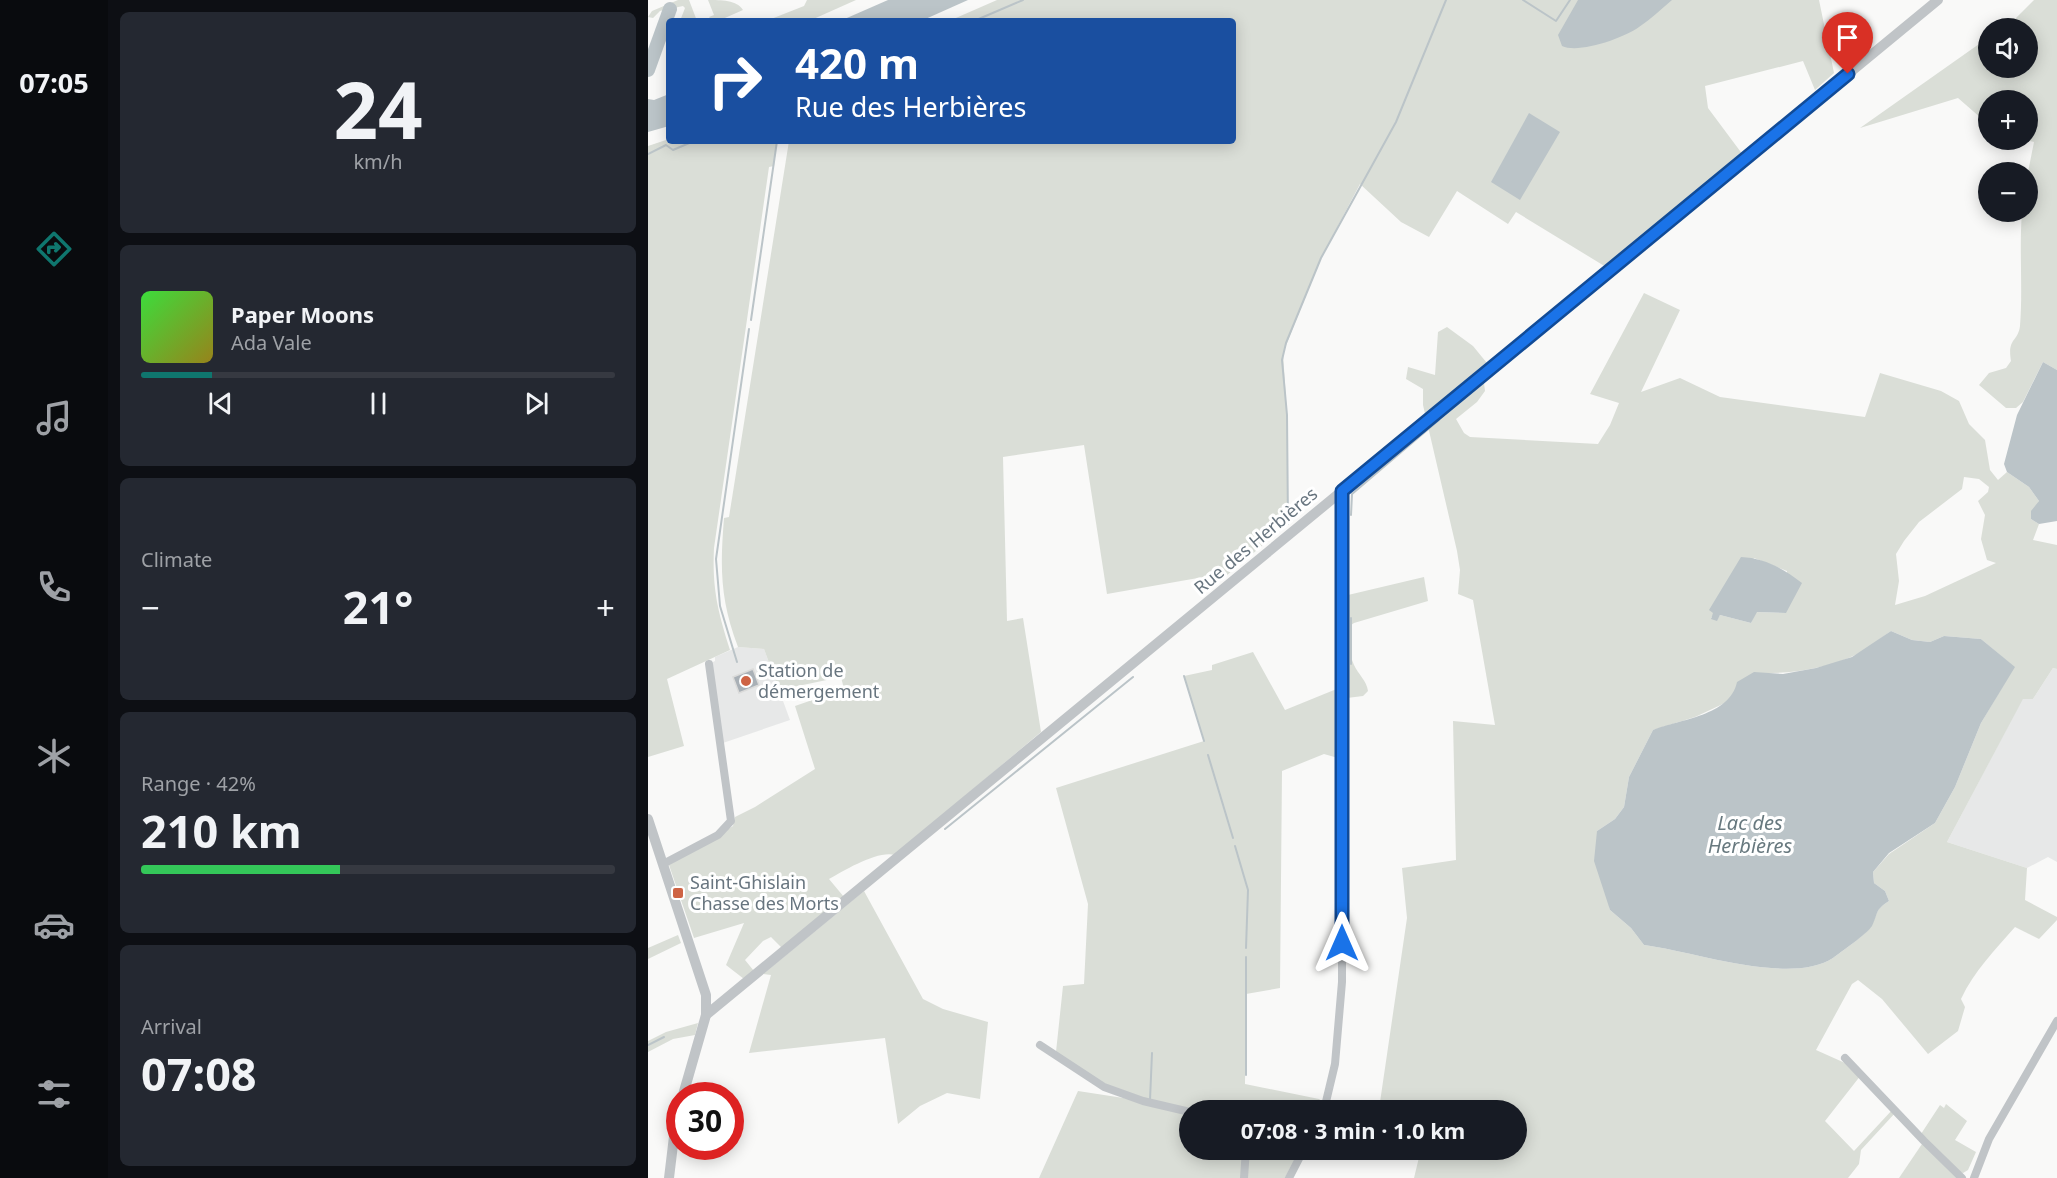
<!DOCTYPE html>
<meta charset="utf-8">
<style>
:root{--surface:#171b24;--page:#242831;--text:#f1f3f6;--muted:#9ea1a6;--line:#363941;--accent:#0f766e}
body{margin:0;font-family:"Noto Sans",sans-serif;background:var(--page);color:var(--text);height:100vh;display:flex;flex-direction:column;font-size:22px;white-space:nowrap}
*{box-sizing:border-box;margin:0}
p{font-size:20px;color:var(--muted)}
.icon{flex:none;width:33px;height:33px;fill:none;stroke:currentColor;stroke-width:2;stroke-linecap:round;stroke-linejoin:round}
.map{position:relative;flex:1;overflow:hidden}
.sheet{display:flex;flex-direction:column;gap:12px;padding:12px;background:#0d0f14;width:540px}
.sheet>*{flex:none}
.top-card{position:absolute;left:18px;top:18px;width:570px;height:126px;border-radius:6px;box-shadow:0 3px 15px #0003;background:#1a4fa0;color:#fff;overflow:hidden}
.buttons{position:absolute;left:1330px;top:18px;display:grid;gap:12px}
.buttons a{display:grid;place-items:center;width:60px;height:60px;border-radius:50%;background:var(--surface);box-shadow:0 3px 15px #0003;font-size:30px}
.speed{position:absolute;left:18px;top:1082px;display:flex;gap:12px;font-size:30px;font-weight:700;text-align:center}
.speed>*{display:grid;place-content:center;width:78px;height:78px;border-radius:50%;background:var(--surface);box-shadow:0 3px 15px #0003;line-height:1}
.speed .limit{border:9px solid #d22;background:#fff;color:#111}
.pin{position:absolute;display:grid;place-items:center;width:51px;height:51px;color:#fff;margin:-62px -26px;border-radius:50% 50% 50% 0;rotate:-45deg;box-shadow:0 0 6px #0007}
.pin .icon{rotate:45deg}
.me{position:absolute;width:66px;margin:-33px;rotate:0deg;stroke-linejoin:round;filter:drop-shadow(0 0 4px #0008)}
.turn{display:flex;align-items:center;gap:21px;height:126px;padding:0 30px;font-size:27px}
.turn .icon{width:78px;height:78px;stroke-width:2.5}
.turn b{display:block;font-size:42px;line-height:51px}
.big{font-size:45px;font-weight:700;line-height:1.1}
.sheet .card{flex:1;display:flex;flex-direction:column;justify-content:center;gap:9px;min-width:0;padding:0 21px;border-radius:9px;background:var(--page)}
.sheet .dial{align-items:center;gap:0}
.dial b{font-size:78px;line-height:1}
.song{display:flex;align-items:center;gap:18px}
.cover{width:72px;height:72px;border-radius:9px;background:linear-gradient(135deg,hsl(120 70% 55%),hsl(50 70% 35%))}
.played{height:6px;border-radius:3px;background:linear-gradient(90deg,var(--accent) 15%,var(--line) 15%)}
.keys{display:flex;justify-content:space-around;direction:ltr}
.heat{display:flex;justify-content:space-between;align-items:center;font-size:33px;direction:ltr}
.charge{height:9px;border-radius:4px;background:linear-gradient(90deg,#34c759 42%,var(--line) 0)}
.trip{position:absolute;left:531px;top:1100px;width:348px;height:60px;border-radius:30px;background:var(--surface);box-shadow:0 3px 15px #0003;font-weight:700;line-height:60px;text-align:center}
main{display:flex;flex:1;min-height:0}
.tab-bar{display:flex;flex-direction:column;width:108px;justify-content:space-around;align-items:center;background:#090b0e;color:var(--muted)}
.tab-bar .icon{width:42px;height:42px}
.tab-bar .selected{color:var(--accent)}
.tab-bar b{font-size:27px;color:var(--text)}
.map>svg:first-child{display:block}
.built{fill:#e7e8e8}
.green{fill:#daded7;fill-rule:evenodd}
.water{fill:#bbc4c8}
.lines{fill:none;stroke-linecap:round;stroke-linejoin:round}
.stream{stroke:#bbc4c8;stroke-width:2}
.river{stroke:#bbc4c8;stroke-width:14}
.building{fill:#a9b0b6;stroke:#dbdbda;stroke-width:1.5}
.minor{stroke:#c0c4c7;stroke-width:8}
.tertiary{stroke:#c0c4c7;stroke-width:10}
.route-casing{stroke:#114b97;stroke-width:15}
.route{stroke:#1a73e8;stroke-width:10}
.poi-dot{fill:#ce6344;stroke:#fff;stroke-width:2}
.labels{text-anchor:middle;stroke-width:6;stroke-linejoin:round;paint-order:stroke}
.street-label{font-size:18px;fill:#68757f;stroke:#fff}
.poi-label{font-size:18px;fill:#68757f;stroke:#fff;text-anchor:start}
.water-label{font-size:20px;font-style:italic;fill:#68797f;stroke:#fff}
</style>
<main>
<nav class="tab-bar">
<b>07:05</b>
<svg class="icon selected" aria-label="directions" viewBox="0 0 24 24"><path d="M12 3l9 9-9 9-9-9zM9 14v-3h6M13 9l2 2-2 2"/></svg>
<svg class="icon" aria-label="music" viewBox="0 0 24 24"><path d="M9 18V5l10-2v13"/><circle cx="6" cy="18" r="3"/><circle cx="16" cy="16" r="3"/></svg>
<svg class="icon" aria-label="phone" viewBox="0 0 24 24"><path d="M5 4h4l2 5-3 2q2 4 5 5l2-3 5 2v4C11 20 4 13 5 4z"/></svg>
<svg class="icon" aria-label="climate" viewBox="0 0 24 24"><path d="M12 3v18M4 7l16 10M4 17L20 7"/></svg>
<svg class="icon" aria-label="car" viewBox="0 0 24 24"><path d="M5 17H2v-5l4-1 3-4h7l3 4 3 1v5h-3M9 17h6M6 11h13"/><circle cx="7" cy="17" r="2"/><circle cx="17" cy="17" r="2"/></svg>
<svg class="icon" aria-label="filters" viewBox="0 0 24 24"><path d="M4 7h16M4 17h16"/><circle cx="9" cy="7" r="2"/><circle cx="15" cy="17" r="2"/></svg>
</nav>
<section class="sheet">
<div class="card dial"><b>24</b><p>km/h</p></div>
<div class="card">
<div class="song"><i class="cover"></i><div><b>Paper Moons</b><p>Ada Vale</p></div></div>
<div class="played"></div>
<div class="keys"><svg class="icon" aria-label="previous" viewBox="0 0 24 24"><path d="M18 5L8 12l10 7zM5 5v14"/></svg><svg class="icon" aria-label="pause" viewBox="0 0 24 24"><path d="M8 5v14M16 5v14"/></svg><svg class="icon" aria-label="next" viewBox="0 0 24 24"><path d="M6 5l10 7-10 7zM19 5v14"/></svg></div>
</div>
<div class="card"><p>Climate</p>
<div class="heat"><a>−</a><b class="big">21°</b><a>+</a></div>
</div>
<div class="card"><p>Range · 42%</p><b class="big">210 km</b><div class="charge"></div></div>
<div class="card"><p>Arrival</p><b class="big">07:08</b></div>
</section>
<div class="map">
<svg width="1409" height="1178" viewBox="0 0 1409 1178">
<rect width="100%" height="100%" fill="#f9f9f8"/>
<g class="built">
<path d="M90,647l26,2 26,71 -70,24 -11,-80 6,-3v-4z"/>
<path d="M1405,668l4,1v193l-9,-5 -21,11 -80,-26 76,-144 10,1z"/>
</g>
<g class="green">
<path d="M30,0h11l8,21h-17l5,-13 -2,-2 -23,5 -7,7 -5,-1 4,-6z"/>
<path d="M60,0c13,0 29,0 35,10l-25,11h-6l-3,-4 5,-2z"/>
<path d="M159,0h49l-47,21h-43l38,-15z"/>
<path d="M349,0h822l15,73 -19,17 -12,-29 -98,25 3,22 35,47 -137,112 -90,-55 -8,12 -51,-33 -28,46 -28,-15 -41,-38 -39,74 -38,95 4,62 1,109 -68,57 -5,-6 -108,19 -23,-149 -81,12 4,164 16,-3 18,114 -146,123c-17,-5 -50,15 -66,24l15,18 -62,51 -11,-11 -8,4 -18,19 9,11 -10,8 -18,-14 18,-42 -50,15 -25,-73 64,-39 2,-9 20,-10 60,-38 -20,-63 49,-17 -3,-12 -62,13 -15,-41 -26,-2c-18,-48 -18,-79 -14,-129l5,-1 60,-376h444v-120h-284z"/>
<path d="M1386,0h23v370l-14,-8 -20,40 -7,6h-10l-27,-23 10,-12 17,-5 5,-7c-4,-23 7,-19 9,-35 3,-37 -1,-76 2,-114h6v-40l6,-30 -8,-2h2v-40h-39v25l-31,-27 -98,30 129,-91v31h39v-40h-27l14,-9z"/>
<path d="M21,139l108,2 -3,25 -5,1 -55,381c-2,41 4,64 16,102l-63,29 17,67 -36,11v-611z"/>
<path d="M996,293l36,17 -39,82 39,-14 40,19 145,20 15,-44 61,18 18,10 10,23 16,16 5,30 8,10 9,-8 22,15 10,14 -8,18 8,5 -6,16 24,5v124l-4,-1 -20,31h-10l-76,143 80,26 -2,32 32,17v3l-18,19 -24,-12c-20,23 -41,44 -54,72l4,8 -7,24 -30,23 -46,-55 -24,-19 -6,4 -36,66 38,17 7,8 -36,46 29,30 39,-42 3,3 -35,38 -2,14 -11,14h-434l7,-29h95v-39l-137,-1 28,-191 -5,-50 54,-8 -3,-139 42,4 -22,-125 -15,-6 2,-24 -3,-19 -34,-146v-16l-17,-10 2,-12 27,8 3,-43 9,-5 26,19 18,22 -8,7 2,16 -8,11 -21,17 8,14 6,4 128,7 12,-19 9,-22 -29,-9zM1316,477l15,2 10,8 -1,5 -10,9 7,14 -4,24 6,21 9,3 -71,33 -30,9 4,-24 -3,-27 8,-13 15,-19 43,-33zM1106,558l33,13 -1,42 -30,-1 -5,11 -31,-8 -3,5 -6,-2zM1243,631l21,9 18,2 14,-6 37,3 33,28 -33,56 -26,64 -20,36 -46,31 -16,18 1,11 11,8 4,10c-15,10 -10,11 -18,25 -4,8 -30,26 -38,32 -43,28 -140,-7 -189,-13l-13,-17 -21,-18 -13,-79 18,-12 9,-12 5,-30 24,-47 42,-13 30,-14 29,-30c32,1 67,-3 97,-16 14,-6 27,-17 40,-26z"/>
<path d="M776,577l4,24 -74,22 -3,2c0,13 -3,28 3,40 4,9 13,16 14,26l-5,5 -16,2 1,-103z"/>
<path d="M605,652l32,58 54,-22 -1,70 -14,-4 -42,17 -2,217 -34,6 -1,90 74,15 4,3 -3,8h-126l-21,-5 -23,-5 -48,-17 -46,-31 7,-66 21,-2 4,-80 -32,-116 148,-47 -20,-65 28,-6v-5z"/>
<path d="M216,891l59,108 20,10 45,13 -8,77 -33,-6 -27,13 -22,18 -13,-86 -136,15 22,-78 -8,-1z"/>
<path d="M30,935l3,8 -33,16v-11z"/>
<path d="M50,1023l-3,12 -22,4 -25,13v-11l18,-9z"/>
<path d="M430,1091l52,8 59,14 1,36h53l-2,29h-202z"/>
<path d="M1298,1104l21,17 -12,19 21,12 -8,18 -5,3 -4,-1 -38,-38 19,-29 4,3z"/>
<path d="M1276,1141l38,37h-63z"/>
<path d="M600,1149h52l-15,29h-38z"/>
</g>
<g class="water">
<path d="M240,0h80l-47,21h-81z"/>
<path d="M930,0h94c-11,9 -21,19 -33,27 -15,11 -60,27 -77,19l-4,-11z"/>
<path d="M21,94v32l-21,6v-33l6,1z"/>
<path d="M881,113l31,19 -40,68 -29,-18z"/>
<path d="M1395,362l14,8v151l-18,3 -8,-5v-8l8,-10 -10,-14 -22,-15 -3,-8 13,-49z"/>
<path d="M1093,557c24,1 43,12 61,26l-16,30 -29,-1 -6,11 -31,-8 -3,6 -6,-2 2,-6 -4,-3z"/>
<path d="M1243,631l21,9 18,2 14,-6 37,3 34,28 -34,56 -26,64 -20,36 -46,30 -16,19 1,11 11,8 4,10c-15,10 -10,11 -17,25 -5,8 -31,26 -39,32 -43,28 -140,-7 -189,-13l-13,-17 -21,-18 -16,-49 3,-30 18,-12 9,-12 5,-30 24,-47c27,-11 77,-14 84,-48l17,-10 29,2 33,-6 36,-11z"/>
</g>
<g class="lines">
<g class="stream">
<path d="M875,0l33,21 14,-21"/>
<path d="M326,21l49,-21"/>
<path d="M0,154l18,-9 7,5 21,-9"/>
<path d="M103,320l26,-179"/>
<path d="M703,515l1,-21 87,-74"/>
<path d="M640,524l-1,-109 -5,-55 4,-17 35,-85 75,-136 50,-122"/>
<path d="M89,662l-17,-56 -4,-47 33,-230"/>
<path d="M703,664v-46"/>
<path d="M536,676l20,65"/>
<path d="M560,755l25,83"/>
<path d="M297,829l188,-152"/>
<path d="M587,846l13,44 -2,58"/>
<path d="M0,1045l16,-8"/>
<path d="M598,1075v-118"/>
<path d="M502,1100l2,-47"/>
</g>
<path class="river" d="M0,70l22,-61"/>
</g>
<path class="building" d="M105,669l6,16 -20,8 -6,-16z"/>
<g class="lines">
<g class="minor">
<path d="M15,864l55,-29 13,-14 -22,-157"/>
<path d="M392,1045l64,42 39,14 47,11"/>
<path d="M1197,1058l79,83 38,37"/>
<path d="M676,1110l11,-46 7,-82 1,-491"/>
<path d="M596,1178l2,-29"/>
<path d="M641,1178l15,-29"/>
<path d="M1326,1178l15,-39 68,-118"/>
</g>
<g class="tertiary">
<path d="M0,819l58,176v20l-23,80"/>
<path d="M58,1015l1232,-1015"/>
<path d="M21,1178l6,-50 5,-19"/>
</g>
</g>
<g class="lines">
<defs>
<path id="route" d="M694,943v-452l506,-417"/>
</defs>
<use href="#route" class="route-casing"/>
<use href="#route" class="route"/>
</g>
<g class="poi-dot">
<circle cx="98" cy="681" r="6"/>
<rect x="24" y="887" width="12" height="12" rx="3"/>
</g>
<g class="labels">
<g class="street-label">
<text transform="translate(608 541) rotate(-40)" y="6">Rue des Herbières</text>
</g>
<g class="poi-label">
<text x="110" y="677">Station de<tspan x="110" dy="21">démergement</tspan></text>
<text x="42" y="889">Saint-Ghislain<tspan x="42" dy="21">Chasse des Morts</tspan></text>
</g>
<g class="water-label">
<text x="1102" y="830">Lac des<tspan x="1102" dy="23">Herbières</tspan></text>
</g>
</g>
</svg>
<div class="buttons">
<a><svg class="icon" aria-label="sound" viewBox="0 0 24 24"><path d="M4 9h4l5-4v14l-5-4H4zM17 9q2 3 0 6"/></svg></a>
<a>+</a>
<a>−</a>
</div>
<div class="speed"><div class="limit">30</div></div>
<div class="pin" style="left:1200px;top:74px;background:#d93025"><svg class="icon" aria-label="arrive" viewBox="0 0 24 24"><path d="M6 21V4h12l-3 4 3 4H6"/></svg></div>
<svg class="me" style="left:694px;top:943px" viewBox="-20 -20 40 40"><path d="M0-17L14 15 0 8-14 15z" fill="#1a73e8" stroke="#fff" stroke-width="4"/></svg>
<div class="trip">07:08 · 3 min · 1.0 km</div>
<div class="top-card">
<div class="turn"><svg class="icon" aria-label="right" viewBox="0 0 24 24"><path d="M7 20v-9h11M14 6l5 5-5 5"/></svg><div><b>420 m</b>Rue des Herbières</div></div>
</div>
</div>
</main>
